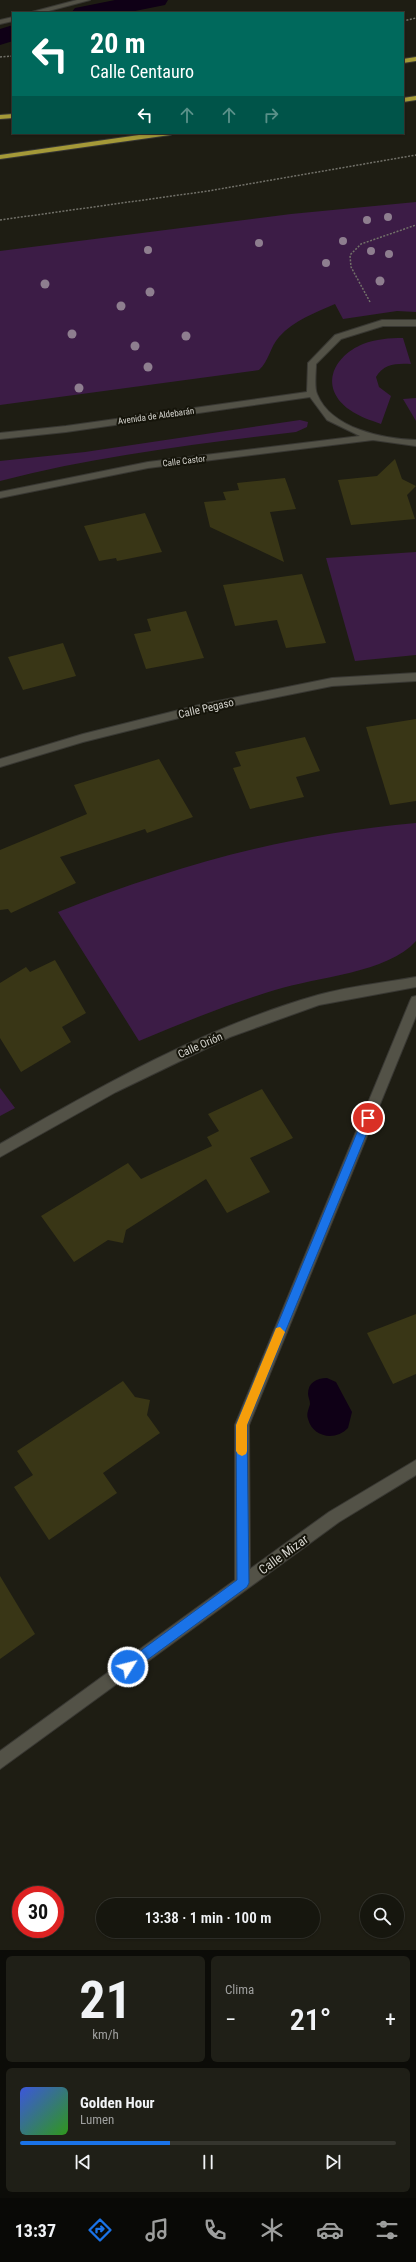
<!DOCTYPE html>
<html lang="es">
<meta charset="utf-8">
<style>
:root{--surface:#16160e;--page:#1f1f17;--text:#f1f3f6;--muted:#9e9f9e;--line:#35352e;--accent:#1a73e8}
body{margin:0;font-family:"Roboto Condensed",sans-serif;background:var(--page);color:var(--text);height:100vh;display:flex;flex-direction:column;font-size:15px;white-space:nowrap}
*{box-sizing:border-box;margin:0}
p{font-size:13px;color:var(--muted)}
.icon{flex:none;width:22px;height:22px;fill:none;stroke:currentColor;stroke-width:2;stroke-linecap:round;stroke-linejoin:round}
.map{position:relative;height:1950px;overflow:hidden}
.sheet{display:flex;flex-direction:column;gap:6px;padding:6px;background:#0c0c08;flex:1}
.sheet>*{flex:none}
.top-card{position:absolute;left:12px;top:12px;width:392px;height:122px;border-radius:0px;box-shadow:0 1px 3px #0004,0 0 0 1px var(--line);background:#00695c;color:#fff;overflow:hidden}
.buttons{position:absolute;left:360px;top:1894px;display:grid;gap:8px}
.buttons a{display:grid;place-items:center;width:44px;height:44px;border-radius:50%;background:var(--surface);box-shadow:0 1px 3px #0004,0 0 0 1px var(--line);font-size:20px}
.speed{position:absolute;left:12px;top:1886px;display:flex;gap:8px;font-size:20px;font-weight:700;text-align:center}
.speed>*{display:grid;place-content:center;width:52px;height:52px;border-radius:50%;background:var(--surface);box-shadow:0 1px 3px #0004,0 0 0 1px var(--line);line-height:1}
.speed .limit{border:6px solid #d22;background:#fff;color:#111}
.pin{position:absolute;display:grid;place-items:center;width:34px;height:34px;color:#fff;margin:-17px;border:2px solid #fff;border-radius:50%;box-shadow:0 1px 4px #0007}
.me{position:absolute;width:44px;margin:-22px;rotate:54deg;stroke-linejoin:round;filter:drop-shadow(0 0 3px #0008)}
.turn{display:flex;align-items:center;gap:14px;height:84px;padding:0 12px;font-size:18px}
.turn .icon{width:52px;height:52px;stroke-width:2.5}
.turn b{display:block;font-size:28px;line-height:34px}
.lanes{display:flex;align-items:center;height:38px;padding:0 12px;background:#0003;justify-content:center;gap:20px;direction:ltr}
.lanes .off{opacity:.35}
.big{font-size:30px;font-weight:600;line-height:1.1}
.sheet .card{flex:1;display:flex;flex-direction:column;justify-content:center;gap:6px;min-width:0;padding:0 14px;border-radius:6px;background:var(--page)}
.sheet .dial{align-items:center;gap:0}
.dial b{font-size:52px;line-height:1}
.song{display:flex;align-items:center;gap:12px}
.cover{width:48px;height:48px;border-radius:6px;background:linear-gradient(135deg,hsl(230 70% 55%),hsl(110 70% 35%))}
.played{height:4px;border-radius:2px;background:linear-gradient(90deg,var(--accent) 40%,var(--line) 40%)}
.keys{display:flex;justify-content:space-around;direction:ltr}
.heat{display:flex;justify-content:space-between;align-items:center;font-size:22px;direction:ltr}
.sheet .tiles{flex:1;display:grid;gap:6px;grid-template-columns:1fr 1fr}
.card:last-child{grid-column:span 2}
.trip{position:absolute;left:96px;top:1898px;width:224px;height:40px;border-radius:20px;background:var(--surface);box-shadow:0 1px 3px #0004,0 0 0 1px var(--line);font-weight:600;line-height:40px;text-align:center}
.dock{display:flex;height:64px;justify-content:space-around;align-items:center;background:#090906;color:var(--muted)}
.dock .icon{width:28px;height:28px}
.dock .on{color:var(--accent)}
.dock b{font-size:18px;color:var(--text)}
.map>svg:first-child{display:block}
.green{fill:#3c1c46}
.water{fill:#0f0016}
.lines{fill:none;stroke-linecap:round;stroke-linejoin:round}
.canal{fill:#0f0016;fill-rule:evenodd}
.building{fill:#393616}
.street-casing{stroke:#393833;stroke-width:2}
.highway-casing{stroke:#393833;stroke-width:2}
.path{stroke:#727169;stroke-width:1.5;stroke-dasharray:2 1.5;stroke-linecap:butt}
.street{fill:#535247;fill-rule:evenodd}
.highway{fill:#a49938;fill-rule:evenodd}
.tree{fill:#8e7e8f}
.route{fill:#1a73e8;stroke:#114b97}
.slow{fill:#f59e0b}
.labels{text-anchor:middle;stroke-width:4;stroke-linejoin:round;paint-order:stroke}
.far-street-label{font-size:9px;fill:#d4d3cd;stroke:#15140a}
.street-label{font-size:11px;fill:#d4d3cd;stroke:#15140a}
.near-street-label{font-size:13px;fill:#d4d3cd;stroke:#15140a}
</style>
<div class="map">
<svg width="416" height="1950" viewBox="0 0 416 1950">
<rect width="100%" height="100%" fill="#1e1d13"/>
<g class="green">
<path d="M416,202v110l-19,-1 -54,8 -8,-15c-20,9 -41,16 -56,33 -9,10 -10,24 -20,33l-259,35v-154l291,-37z"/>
<path d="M403,338l8,26c-14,-1 -28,0 -35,13l3,10 12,9 -10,28c-11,-4 -21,-7 -31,-14 -31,-22 -18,-53 13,-66 13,-5 26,-6 40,-6z"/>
<path d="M416,398v23l-13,-22z"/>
<path d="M300,420l8,2 -1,5 -11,5c-99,12 -199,24 -296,49v-20l85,-9z"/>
<path d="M416,552v103l-61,6 -29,-103z"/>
<path d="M416,823v118c-28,32 -100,36 -141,49 -46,14 -91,32 -136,51l-81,-129c119,-47 231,-78 358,-89z"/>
<path d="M0,1088l15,20 -15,8z"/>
</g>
<path class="water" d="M327,1378l9,4 16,30 -4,16c-12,13 -35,10 -40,-9 -2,-6 1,-10 2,-15 0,-4 -2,-7 -2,-10 0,-11 8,-16 19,-16z"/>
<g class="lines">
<g class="canal">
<path d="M115,0h53l-3,5 -40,8h-54l4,-5z"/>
<path d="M13,25v16l-13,4v-16z"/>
</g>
</g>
<g class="building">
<path d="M395,459l7,20 14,7 -9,9 8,24 -64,6 -13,-45 39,-4z"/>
<path d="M285,478l11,31 -26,3 14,50 -74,-35 -6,-25 22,-2 -3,-8 16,-2 -2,-7z"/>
<path d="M145,513l17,39 -45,9 -1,-3 -17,3 -15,-35z"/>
<path d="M302,574l24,69 -40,5 -9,-28 -42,6 -12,-41z"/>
<path d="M186,611l18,47 -58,11 -12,-35 17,-3 -4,-12z"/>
<path d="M63,643l13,33 -53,14 -15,-33z"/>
<path d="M416,719v82l-26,4 -24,-78z"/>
<path d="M305,737l15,34 -24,6 8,20 -54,12 -17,-41 8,-2 -6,-14z"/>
<path d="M159,759l34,58 -46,16 -2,-4 -85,28 16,26 -65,30 -3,-4 -8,1v-60l87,-36 -13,-29z"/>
<path d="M55,960l31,53 -24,14 9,15 -50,30 -21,-34v-55l26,-16 4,5z"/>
<path d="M262,1089l31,49 -43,20 20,34 -43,21 -21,-34 -80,51 -3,13 -15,-3 -34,22 -33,-46 87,-53 13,16 71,-33 -5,-9 12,-6 -11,-17z"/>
<path d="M416,1314v60l-23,10 -26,-51z"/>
<path d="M123,1381l12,16 15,3 -3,15 13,18 -57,40 14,20 -68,47 -35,-53 19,-12 -16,-24z"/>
<path d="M0,1576l35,58 -35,25z"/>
</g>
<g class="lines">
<defs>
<g id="street">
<path d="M77,0h13l-49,13h-13z"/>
<path d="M13,17v4l-13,3v-4z"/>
<path d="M382,320h34v6h-33l-42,13 -25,25c0,8 -2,23 1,30 14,35 67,45 99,46v6l-43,-6 -225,28 -148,30v-6l148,-30 212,-26 -33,-16 -17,-23 -244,35 -66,7v-6l66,-7 241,-34 1,-29 27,-28z"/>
<path d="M416,673v8l-84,5 -129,26 -120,30 -83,25v-8l83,-25 120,-30 129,-26z"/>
<path d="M416,977v10l-97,18 -89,32 -114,55 -116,65v-13c101,-58 205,-117 318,-149 32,-9 65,-12 98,-18z"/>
<path d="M416,996v20l-167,409 1,144 79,-57 87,-52v15l-77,47 -339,247v-18l235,-171v-155l175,-424 2,-4z"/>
</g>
<g id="highway">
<path d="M416,57v4l-13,2v-4z"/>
<path d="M416,96v4l-13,2v-4z"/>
<path d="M13,114v4l-13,1v-4z"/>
<path d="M153,133h21l-4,2 -170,24v-4z"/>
</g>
</defs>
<use href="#street" class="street-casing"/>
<use href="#highway" class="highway-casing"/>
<g class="path">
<path d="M403,21l13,-3"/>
<path d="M0,57l13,-1"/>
<path d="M0,220l208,-29 208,-36"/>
<path d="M370,302l-19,-35 -1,-12 11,-11 55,-19"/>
</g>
<use href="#street" class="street"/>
<use href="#highway" class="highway"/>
</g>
<g class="tree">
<circle cx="388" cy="217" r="4"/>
<circle cx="367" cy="220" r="4"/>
<circle cx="343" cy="241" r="4"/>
<circle cx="259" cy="243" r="4"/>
<circle cx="148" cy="250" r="4"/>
<circle cx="371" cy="251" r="4"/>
<circle cx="389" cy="254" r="4"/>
<circle cx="326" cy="263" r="4"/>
<circle cx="380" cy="281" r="4.5"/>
<circle cx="45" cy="284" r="4.5"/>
<circle cx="150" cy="292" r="4.5"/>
<circle cx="121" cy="306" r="4.5"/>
<circle cx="72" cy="334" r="4.5"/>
<circle cx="186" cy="336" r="4.5"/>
<circle cx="135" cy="346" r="4.5"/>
<circle cx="148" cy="367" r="4.5"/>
<circle cx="79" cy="388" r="4.5"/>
</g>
<path class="route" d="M368,1113l5,5 -126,307 2,158 -2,4 -115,84 -4,2 -4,-2 -2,-4 2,-4 113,-83 -1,-155 127,-307z"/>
<path class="slow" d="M280,1327l5,5 -38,93v26l-1,3 -4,2 -4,-2 -2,-3v-26l40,-97z"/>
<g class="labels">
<g class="far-street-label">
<text transform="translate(156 416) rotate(-8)" y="3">Avenida de Aldebarán</text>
<text transform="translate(184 461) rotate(-7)" y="3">Calle Castor</text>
</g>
<g class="street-label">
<text transform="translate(206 708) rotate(-13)" y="4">Calle Pegaso</text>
<text transform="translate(200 1045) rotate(-24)" y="4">Calle Orión</text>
</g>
<g class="near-street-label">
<text transform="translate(283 1554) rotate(-36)" y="5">Calle Mizar</text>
</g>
</g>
</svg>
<div class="buttons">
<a><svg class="icon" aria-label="search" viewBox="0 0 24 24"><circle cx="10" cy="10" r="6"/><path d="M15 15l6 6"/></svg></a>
</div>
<div class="speed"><div class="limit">30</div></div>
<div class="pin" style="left:368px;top:1118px;background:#d93025"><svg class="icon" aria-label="arrive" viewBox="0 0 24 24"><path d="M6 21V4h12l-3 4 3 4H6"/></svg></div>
<svg class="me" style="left:128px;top:1667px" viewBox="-20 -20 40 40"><circle r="17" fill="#1a73e8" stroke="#fff" stroke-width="3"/><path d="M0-11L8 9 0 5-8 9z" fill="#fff"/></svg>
<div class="trip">13:38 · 1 min · 100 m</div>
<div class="top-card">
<div class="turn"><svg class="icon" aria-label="left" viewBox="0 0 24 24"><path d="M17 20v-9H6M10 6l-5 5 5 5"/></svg><div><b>20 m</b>Calle Centauro</div></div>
<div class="lanes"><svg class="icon" aria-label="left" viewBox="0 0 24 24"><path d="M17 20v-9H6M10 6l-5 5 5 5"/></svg><svg class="icon off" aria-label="ahead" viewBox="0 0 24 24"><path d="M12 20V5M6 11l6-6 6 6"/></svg><svg class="icon off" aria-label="ahead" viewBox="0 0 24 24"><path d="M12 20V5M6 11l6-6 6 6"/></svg><svg class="icon off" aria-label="right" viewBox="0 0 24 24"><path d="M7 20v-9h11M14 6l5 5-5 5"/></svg></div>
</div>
</div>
<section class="sheet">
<div class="tiles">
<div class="card dial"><b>21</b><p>km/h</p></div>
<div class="card"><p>Clima</p>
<div class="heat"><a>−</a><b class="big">21°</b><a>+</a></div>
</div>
<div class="card">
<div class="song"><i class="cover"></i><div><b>Golden Hour</b><p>Lumen</p></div></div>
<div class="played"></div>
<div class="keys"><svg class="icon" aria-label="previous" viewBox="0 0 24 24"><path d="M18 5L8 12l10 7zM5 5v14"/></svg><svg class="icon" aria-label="pause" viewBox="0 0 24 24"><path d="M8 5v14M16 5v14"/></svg><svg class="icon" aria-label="next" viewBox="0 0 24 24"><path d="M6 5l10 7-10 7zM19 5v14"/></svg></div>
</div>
</div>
</section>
<nav class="dock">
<b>13:37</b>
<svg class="icon on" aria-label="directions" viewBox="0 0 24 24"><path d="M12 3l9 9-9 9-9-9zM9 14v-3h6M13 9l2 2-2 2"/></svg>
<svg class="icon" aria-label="music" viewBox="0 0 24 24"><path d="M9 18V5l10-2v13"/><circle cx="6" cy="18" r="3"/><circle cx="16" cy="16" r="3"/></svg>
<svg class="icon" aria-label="phone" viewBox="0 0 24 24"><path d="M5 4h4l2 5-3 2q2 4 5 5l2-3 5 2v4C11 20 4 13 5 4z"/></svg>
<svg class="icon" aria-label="climate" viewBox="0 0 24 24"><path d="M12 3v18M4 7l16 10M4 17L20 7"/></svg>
<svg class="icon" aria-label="car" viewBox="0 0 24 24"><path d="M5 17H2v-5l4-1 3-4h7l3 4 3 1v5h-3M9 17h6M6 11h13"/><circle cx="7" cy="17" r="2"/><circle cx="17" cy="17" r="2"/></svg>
<svg class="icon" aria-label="filters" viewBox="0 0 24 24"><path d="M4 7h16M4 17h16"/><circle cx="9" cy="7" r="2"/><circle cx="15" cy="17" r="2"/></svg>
</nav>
